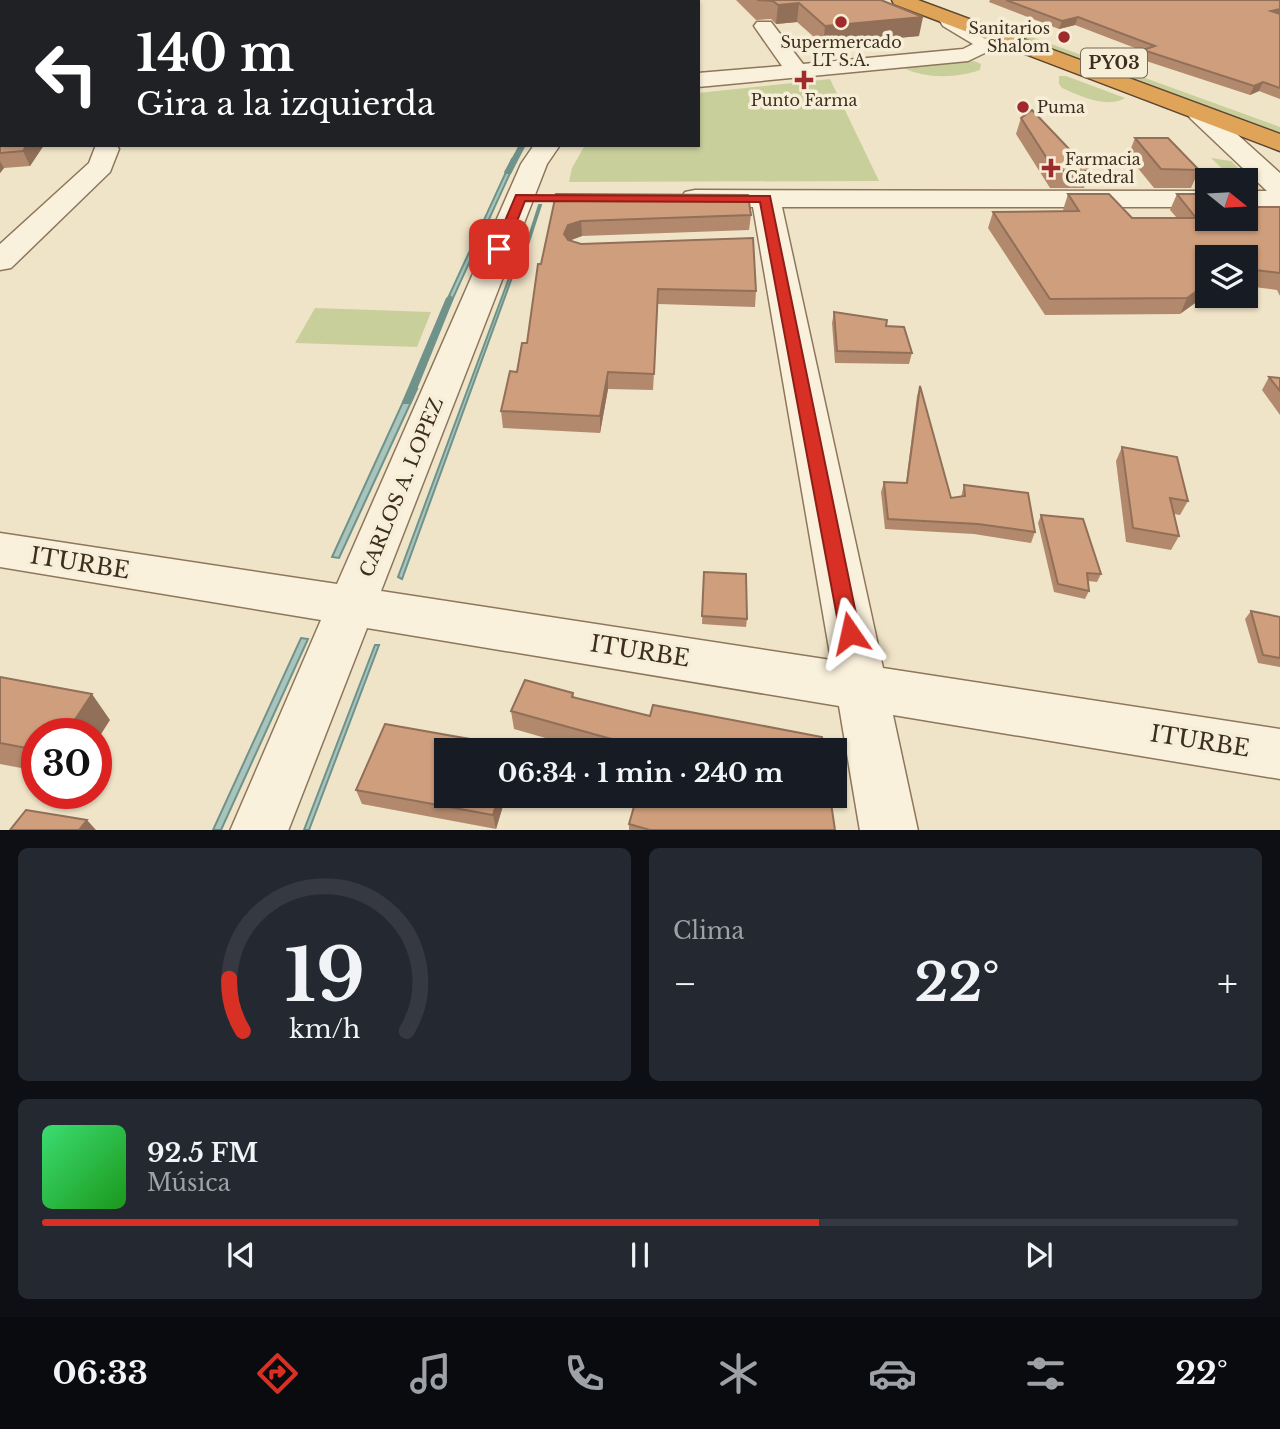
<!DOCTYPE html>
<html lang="es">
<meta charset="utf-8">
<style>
:root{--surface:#171b24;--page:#242831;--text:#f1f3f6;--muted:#9ea1a6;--line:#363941;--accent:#d93025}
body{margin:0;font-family:"Libre Baskerville",serif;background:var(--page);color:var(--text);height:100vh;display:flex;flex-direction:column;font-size:26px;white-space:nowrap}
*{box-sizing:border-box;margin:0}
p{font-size:23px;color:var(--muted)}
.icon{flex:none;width:38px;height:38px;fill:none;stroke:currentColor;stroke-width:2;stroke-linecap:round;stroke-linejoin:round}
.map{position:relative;height:830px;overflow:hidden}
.details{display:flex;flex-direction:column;gap:18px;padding:18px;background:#0d0f14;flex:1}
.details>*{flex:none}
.top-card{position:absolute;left:0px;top:0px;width:700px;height:147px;box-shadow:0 2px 5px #0004;background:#202124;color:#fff;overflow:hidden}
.needle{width:46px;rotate:108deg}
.buttons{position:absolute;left:1195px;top:168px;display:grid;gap:14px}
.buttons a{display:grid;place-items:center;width:63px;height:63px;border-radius:0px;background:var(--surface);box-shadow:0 2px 5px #0004;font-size:35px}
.speed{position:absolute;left:21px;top:718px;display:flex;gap:14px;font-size:35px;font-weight:700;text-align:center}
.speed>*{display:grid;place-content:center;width:91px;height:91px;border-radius:50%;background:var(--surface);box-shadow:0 2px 5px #0004;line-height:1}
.speed .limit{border:10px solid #d22;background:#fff;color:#111}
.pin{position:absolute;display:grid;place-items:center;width:60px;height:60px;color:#fff;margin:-30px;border-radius:14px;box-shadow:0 4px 10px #0006}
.me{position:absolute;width:77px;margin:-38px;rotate:349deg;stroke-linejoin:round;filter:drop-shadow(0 0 5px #0008)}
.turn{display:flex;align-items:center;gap:24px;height:147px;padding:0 21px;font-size:32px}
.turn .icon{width:91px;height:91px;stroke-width:2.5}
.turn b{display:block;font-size:49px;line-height:60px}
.big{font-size:52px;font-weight:800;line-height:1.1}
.details .widget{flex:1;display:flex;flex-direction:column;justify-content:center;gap:10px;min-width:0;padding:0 24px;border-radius:10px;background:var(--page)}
.details .dial{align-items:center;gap:0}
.dial svg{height:182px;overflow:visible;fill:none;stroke:var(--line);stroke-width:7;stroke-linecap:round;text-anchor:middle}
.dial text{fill:var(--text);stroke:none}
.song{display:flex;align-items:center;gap:21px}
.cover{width:84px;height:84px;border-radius:10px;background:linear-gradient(135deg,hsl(140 70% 55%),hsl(120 70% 35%))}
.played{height:7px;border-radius:4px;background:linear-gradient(90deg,var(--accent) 65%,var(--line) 65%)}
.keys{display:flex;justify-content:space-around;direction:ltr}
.heat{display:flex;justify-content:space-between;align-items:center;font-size:38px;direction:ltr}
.details .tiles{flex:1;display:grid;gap:18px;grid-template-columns:1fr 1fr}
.widget:last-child{grid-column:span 2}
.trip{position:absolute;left:434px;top:738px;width:413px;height:70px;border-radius:0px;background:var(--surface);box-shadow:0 2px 5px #0004;font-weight:800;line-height:70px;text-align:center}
.menu{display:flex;height:112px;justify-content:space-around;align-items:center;background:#090b0e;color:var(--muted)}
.menu .icon{width:49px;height:49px}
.menu .on{color:var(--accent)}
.menu b{font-size:32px;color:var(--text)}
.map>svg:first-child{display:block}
.green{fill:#c9cf9b}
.water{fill:#a9c4bc;stroke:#6f938a;stroke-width:2}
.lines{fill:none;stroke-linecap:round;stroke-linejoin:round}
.stream{fill:#6f938a;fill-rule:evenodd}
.minor-casing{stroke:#8d765c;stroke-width:3}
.highway-casing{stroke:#5b4430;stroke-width:3}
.minor{fill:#faf1dc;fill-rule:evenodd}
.highway{fill:#e0a458;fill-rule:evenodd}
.wall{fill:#b2896c}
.shaded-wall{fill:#916f58}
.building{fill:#cf9f7d;stroke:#916f58;stroke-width:2}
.route{fill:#d93025;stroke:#8d1f18;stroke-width:2}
.poi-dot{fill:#9e2a2b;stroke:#f7eed8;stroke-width:2.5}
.labels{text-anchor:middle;stroke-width:7;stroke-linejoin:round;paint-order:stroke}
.far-poi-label{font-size:16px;fill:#3d2e20;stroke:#f7eed8}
.shield{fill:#f7eed8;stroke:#756857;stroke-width:2}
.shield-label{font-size:18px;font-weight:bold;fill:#3d2e20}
.street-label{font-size:19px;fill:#3d2e20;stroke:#f7eed8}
.near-street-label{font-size:23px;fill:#3d2e20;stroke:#f7eed8}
</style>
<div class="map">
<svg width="1280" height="831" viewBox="0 0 1280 831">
<rect width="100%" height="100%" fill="#f0e4c8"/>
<g class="green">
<path d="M999,25l281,102v6l-264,-95z"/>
<path d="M974,61l7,3 -1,6c-23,8 -54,9 -76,-2z"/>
<path d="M1059,76h7l59,22c-18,11 -45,-2 -63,-10l-3,-4z"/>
<path d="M830,79l49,102 -310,1 3,-14 13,-23h113v-52z"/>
<path d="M1211,158l20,3 25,25 -10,1v-7h-12z"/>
<path d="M315,308l116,4 -14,35 -122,-4z"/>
</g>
<g class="water">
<path d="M512,159l4,1 -68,149h-5z"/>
<path d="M539,205h2l-17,52 -10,15 -112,307 -4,-2 114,-307 10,-12z"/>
<path d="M409,389h8l-78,169 -7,-1z"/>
<path d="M301,638l7,1 -87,191h-8z"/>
<path d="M375,645h4l-70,185h-5z"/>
</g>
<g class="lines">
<g class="stream">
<path d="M519,145h7l-15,29h-6l-1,-2z"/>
<path d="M450,295l4,3 -42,104 -1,2h-8l-1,-2 44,-104z"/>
</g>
<defs>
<g id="minor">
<path d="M541,0h39l-40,2z"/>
<path d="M645,0h18l1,2h-19z"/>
<path d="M948,12l40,22 7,12 -4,4 -23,11 -270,26v-14l84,-7 -28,-40 3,-4h14l32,42 160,-15 10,-5 -30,-18 -5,-8 3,-4z"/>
<path d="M1199,106l9,2 72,65v34h-34v-16h21l-77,-73 -3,-5 3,-5z"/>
<path d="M96,145h20l3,4 -9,23 -99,96 -11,2v-26l89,-81z"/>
<path d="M534,145h26l-13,19 -166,427 450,69 -78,-453 -58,-1 -10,-2 -4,-6 4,-6 10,-2 513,1v16h-426l101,461 397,61v50l-387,-64 25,116h-58l-21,-125 -472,-78 -79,203h-58l91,-211 -321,-53v-34l337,51 184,-420z"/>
</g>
<path id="highway" d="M892,0h26l362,134v17l-386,-147z"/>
</defs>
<use href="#minor" class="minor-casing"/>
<use href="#highway" class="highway-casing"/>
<use href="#minor" class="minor"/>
<use href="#highway" class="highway"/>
</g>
<g class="wall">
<path d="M0,0h465l-23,2h-440v134l-2,-2v4l2,7h42l-14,21 -26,2 -4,5z"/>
<path d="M736,0h145l38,36 -96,9 -26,-23 -21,2 -5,-5 -15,1z"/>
<path d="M990,0h290v99l-21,-8 -9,4 -110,-36 3,-8 -68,-26 -16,4 -70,-27z"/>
<path d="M1021,118l69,53 -6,17h-34l-34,-54z"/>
<path d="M1135,138l64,32 -8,18h-37l-26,-32z"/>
<path d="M556,194l195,21 -2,15 -167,6 -13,4 187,51 -1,16 -97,-3 -5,86 -45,-1 -8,44 -97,-5 -2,-17 16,-39 10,-29 14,-79z"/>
<path d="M1068,194l64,24h45l-7,-8 7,-16 31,25 72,-12v89l-3,-6 -31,-4v-29h-38l-28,57 -135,1 -57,-87 5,-16 71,-1 -1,-1z"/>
<path d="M834,312l52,14 26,27 -3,11 -74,-1 -3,-40z"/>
<path d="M1269,377l11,1v37l-18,-25z"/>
<path d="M920,386l31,112 10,-1 3,-12 71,47 -4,11 -57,-9 -89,-5 -4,-37 3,-10 22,1 11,-87z"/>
<path d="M1122,447l66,54 -8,14 -6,-1 5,22 -8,14 -45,-8 -10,-81z"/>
<path d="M1041,515l60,59 -4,8 -9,-1 1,10 -4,8 -31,-7 -16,-69z"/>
<path d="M704,572l43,47 -1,8 -44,-3z"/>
<path d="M1251,611l29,6v50l-22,-4 -13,-44z"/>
<path d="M0,677l110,43 -73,13v38l-37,-7z"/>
<path d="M573,693l1,5 76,18 174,35h-233l-77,-22 -3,-18z"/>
<path d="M385,724l130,23v4h-69v45h60l-10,33 -134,-25 -6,-14z"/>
<path d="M629,824l206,6h-206z"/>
</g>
<g class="shaded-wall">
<path d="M312,0h153l-23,2h-130z"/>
<path d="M799,3l-2,19 -21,2 2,-19z"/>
<path d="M1280,9v7l-9,-5z"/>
<path d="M923,17l-4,19 -96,9 2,-19z"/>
<path d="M1078,17l-3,8 -16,4 3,-8z"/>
<path d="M1263,82l-4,9 -9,4 4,-9z"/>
<path d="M27,145h17l-14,21 -7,-15z"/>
<path d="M0,161l4,7 -4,5z"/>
<path d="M581,221l1,15 -13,5 -5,-7 4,-9z"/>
<path d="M1208,283v11l-28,20 7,-16z"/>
<path d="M608,372v17l-8,44v-17z"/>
<path d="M92,694l18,26 -14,22v-9h-30z"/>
<path d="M499,796h7l-10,33 -3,-14z"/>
<path d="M87,820l9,10h-17z"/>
</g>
<g class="building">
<path d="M0,0h312v2h-310v126h-2z"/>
<path d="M757,0h124l42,17 -98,9 -26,-23 -21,2 -5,-4z"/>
<path d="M1006,0h274v9l-9,2 9,3v74l-17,-6 -9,4 -111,-36 12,-4 -77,-29 -16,4z"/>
<path d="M1032,110l58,61h-35l-34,-53z"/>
<path d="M2,137v8h25l-4,6 -23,2v-15z"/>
<path d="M1135,138h33l31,32 -38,-1z"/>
<path d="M556,194l192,1 3,20 -170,6 -13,4 -4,9 4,6 13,4 172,-6 3,53 -98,-2 -4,85 -46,-2 -8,44 -99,-5 9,-40 7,1 5,-29h5l11,-79h3z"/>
<path d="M1068,194h41l23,24h64l-19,-24h31v25h38v-12h34v66l-34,-4v-12h-38v26l-21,15 -137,1 -57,-87 86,-1z"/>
<path d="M834,312l53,8 -1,6 18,1 8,26 -75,-2z"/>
<path d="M1269,377l11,1v13z"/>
<path d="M920,386l31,112 14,-2 -1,-11 64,8 7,39 -57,-8 -90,-5 -4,-37 23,1z"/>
<path d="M1122,447l55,10 11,44 -18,-3 9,38 -46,-8z"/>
<path d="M1041,515l42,4 18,55 -14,-1 2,18 -31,-7z"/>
<path d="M704,572l42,2 1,45 -45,-3z"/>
<path d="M1251,611l29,6v41l-17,-3z"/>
<path d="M0,677l92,17 -26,39h-29v17l-37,-7z"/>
<path d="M525,680l48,13 -1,4 78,19 3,-11 169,32 2,14h-211l2,-11 -104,-29z"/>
<path d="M385,724l130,23 -2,4h-67v45h53l-6,19 -137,-25z"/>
<path d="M637,796h193l5,34h-185l-21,-6z"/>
<path d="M26,810l61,10 -8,10h-69z"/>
</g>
<path class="route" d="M516,195l254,1 90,437 -3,6 -7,3 -7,-3 -3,-6 -80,-431 -235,-1 -19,48 -2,3h-9l-2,-3z"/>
<g class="poi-dot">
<circle cx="841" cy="22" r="7"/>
<circle cx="1064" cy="37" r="7"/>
<path d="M800.5 69.5h7v7h7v7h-7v7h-7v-7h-7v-7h7z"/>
<circle cx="1023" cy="107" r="7"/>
<path d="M1047.5 157.5h7v7h7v7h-7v7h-7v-7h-7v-7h7z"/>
</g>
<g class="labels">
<g class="far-poi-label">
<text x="1050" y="34" text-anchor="end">Sanitarios<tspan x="1050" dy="18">Shalom</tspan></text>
<text x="841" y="48">Supermercado<tspan x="841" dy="18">LT S.A.</tspan></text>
<text x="804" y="106">Punto Farma</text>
<text x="1037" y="113" text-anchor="start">Puma</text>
<text x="1065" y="165" text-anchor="start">Farmacia<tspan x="1065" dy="18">Catedral</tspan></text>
</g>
<rect class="shield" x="1081" y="48.5" width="66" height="29" rx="5"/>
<g class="shield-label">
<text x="1114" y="69">PY03</text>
</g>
<g class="street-label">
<text transform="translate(401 487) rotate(-68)" y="7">CARLOS A. LOPEZ</text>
</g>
<g class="near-street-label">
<text transform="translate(80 563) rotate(9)" y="8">ITURBE</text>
<text transform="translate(640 651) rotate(9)" y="8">ITURBE</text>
<text transform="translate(1200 741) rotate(9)" y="8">ITURBE</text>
</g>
</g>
</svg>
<div class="buttons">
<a><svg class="needle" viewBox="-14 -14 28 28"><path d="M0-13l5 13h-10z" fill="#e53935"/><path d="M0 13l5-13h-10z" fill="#9ea1a6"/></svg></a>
<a><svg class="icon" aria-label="layers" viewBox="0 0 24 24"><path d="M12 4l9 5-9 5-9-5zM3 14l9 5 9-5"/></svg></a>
</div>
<div class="speed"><div class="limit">30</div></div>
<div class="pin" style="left:499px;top:249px;background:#d93025"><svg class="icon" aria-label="arrive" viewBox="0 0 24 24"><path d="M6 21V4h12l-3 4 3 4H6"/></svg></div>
<svg class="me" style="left:850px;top:633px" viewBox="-20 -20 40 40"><path d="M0-17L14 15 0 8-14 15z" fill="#d93025" stroke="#fff" stroke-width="4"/></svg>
<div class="trip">06:34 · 1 min · 240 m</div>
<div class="top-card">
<div class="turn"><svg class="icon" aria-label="left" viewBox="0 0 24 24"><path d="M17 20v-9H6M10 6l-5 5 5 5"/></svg><div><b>140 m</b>Gira a la izquierda</div></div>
</div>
</div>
<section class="details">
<div class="tiles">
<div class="widget dial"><svg viewBox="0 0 100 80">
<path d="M14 69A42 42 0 1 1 86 69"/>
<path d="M14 69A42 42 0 0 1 8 46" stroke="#d93025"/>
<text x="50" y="56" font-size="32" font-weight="700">19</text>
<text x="50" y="72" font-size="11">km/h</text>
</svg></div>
<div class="widget"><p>Clima</p>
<div class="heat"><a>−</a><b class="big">22°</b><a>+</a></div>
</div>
<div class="widget">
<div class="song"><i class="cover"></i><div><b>92.5 FM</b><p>Música</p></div></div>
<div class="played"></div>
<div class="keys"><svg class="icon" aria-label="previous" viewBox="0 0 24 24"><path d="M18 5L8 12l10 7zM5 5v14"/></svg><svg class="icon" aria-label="pause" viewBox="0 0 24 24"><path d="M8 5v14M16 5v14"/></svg><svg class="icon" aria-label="next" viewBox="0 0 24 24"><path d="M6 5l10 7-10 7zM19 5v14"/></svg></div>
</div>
</div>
</section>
<nav class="menu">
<b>06:33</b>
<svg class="icon on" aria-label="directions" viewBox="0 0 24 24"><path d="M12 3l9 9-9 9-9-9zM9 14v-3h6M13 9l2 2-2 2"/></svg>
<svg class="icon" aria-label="music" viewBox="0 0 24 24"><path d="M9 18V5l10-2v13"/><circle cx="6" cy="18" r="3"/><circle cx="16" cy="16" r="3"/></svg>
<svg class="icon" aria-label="phone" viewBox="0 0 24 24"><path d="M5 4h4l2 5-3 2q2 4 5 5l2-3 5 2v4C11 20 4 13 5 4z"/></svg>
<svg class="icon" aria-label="climate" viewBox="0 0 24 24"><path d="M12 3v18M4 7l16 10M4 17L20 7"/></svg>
<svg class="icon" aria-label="car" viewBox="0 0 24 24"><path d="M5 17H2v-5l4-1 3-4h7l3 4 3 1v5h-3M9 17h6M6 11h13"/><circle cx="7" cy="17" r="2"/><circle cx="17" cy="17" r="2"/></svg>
<svg class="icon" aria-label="filters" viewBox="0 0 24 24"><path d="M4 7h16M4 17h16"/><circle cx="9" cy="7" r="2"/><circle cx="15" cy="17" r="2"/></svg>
<b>22°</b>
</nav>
